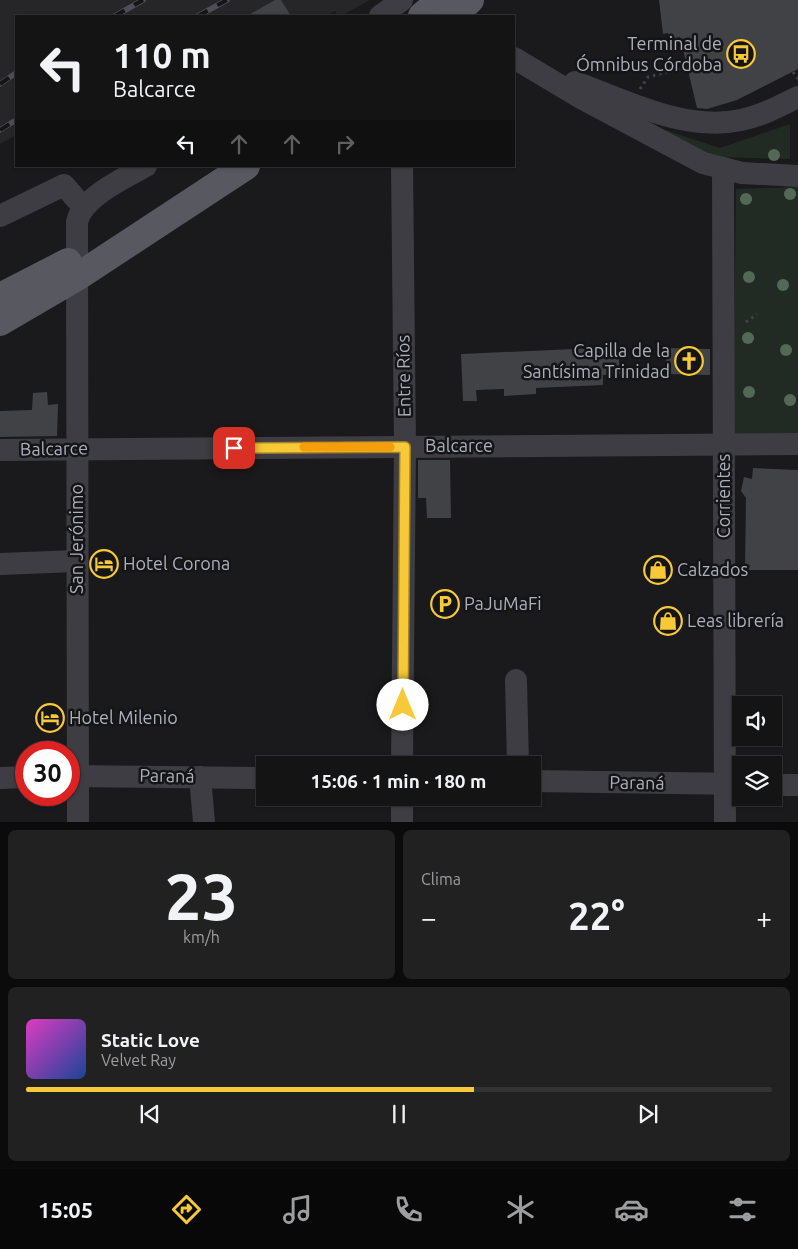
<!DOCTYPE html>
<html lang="es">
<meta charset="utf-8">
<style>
:root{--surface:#141415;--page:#212122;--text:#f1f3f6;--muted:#9d9ea0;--line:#333334;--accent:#f7c837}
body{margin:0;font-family:Ubuntu,sans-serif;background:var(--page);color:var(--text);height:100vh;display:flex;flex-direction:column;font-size:19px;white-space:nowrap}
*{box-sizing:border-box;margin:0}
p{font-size:16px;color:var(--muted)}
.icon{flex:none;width:28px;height:28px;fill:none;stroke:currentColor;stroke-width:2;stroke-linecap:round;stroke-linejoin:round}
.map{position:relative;height:822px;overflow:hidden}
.panel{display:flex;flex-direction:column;gap:8px;padding:8px;background:#0b0b0c;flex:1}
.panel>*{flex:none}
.hud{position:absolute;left:15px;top:15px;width:500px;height:152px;border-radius:0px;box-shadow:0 1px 4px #0004,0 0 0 1px var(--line);background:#141415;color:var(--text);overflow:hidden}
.controls{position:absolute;left:732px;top:696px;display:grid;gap:10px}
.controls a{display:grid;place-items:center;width:50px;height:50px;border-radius:0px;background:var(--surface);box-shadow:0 1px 4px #0004,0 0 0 1px var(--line);font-size:25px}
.speed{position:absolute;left:15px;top:741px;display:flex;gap:10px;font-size:25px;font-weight:700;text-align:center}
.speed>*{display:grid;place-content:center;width:65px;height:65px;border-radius:50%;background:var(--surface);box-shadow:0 1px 4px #0004,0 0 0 1px var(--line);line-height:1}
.speed .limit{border:8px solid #d22;background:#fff;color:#111}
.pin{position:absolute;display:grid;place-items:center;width:42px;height:42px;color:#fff;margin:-21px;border-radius:10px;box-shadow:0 2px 8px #0006}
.me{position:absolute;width:55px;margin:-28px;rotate:0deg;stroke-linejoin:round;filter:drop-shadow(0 0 4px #0008)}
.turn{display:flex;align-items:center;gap:18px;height:105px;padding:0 15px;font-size:22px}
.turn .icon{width:65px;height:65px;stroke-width:2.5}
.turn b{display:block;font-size:35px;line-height:42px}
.lanes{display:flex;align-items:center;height:48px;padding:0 15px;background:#0003;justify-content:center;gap:25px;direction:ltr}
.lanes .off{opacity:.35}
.big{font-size:38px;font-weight:700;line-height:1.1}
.panel .widget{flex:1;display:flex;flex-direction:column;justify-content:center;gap:8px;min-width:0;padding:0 18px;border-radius:8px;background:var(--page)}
.panel .dial{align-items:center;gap:0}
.dial b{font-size:65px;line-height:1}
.song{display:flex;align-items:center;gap:15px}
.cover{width:60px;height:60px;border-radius:8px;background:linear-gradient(135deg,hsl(310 70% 55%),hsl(220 70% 35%))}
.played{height:5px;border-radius:2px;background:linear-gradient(90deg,var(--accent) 60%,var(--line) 60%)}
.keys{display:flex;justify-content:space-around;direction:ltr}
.heat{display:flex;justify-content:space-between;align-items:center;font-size:28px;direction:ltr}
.panel .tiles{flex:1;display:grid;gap:8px;grid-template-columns:1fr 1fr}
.widget:last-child{grid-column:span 2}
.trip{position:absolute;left:256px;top:756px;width:285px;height:50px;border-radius:0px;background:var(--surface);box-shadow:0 1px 4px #0004,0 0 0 1px var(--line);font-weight:700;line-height:50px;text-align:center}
.menu{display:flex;height:80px;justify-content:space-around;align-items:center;background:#080808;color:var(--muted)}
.menu .icon{width:35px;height:35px}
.menu .selected{color:var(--accent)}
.menu b{font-size:22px;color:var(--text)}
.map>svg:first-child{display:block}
.built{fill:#262629}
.green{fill:#212b23}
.building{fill:#414246}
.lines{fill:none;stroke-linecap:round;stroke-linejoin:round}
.path{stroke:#414248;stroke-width:3;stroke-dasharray:2.5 4;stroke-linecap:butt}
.minor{stroke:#3d3d43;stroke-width:22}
.major{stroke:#575860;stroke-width:28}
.rail-casing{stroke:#4e4f56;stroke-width:5.5}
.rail{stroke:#151517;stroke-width:4;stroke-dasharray:11;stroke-linecap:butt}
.tree{fill:#546857}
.route-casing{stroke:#a18224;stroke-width:12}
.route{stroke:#f7c837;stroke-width:9}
.slow{stroke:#f59e0b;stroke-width:9}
.labels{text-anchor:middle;stroke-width:5;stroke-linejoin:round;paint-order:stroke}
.poi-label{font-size:18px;fill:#acafbc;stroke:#151517;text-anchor:start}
.street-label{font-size:18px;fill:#acafbc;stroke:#151517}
</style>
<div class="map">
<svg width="798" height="822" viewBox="0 0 798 822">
<rect width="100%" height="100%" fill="#1a1a1c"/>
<path class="built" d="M0,0h370l-29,16h-3l-3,-5 -9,5h-310v119l-16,9z"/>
<g class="green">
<path d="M790,124v35l-76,-2 -55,-29 61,20z"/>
<path d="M798,187v249l-65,1 3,-248z"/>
</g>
<g class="building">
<path d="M275,0h6l10,16h-44z"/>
<path d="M659,0h139v69l-61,31 -30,9 -10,-1 -17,-71 -10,3 -2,-7 -5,1z"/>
<path d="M618,347l2,27 -17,1v10l-67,3v6l-32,2v-7l-28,1 1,11h-14l-2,-47z"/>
<path d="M666,348l44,1v26l-44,-1z"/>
<path d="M47,392l1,13 10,-1 -1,32 -57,1v-26l32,-1 1,-17z"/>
<path d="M418,460h32l1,58h-24l-1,-20h-8z"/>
<path d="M753,468l45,2v100h-53l1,-72 -5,-7 3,-14 8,2z"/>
</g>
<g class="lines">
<g class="path">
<path d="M771,31l6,11"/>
<path d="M793,72l5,7"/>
<path d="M640,89l8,-12 39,-10"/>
<path d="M746,322l11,-8"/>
</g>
<g class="minor">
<path d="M380,16l22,-16"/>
<path d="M514,58l67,40 122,65 39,10 56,3"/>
<path d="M575,82c52,19 110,50 166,38 20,-4 39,-14 57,-23"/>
<path d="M402,166l3,281 -3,318"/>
<path d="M723,170l2,652"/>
<path d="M0,216l64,-31 19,22"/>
<path d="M0,450l798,-6"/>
<path d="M0,564l77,-3"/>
<path d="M516,680l2,85"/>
<path d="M69,776l196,2"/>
<path d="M200,777l4,45"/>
<path d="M0,778l26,-1"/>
<path d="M532,781l209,3"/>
<path d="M774,785h24"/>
<path d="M78,822l-1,-600c5,-25 48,-44 69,-56"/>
<path d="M402,822v-24"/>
</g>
<g class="major">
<path d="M422,16l19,-16"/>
<path d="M452,16l18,-16"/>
<path d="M0,297l68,-35"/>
<path d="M0,322l77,-45 169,-111"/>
</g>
<defs>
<g id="rail">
<path d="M115,16l28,-16"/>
<path d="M198,16l29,-16"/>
<path d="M0,84l16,-11"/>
<path d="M0,130l16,-10"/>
</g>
</defs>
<use href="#rail" class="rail-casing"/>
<use href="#rail" class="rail"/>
</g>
<g class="tree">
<circle cx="774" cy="155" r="6"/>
<circle cx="790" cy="194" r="6"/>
<circle cx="746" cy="199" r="6"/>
<circle cx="749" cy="277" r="6"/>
<circle cx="783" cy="285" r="6"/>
<circle cx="748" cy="338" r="6"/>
<circle cx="786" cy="350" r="6"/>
<circle cx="749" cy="392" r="6"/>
<circle cx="790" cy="400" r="6"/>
</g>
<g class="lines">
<defs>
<path id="route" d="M234,448l171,-1 -2,258"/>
</defs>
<use href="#route" class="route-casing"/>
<use href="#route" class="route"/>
<path class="slow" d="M304,447h86"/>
</g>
<defs>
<symbol id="bus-ring" viewBox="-11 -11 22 22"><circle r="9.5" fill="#151517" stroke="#f7c837" stroke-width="1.5"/><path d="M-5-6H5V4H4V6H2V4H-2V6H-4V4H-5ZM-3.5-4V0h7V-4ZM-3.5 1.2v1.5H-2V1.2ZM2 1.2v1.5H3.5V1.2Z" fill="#f7c837"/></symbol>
<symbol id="church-ring" viewBox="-11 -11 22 22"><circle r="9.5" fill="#151517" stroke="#f7c837" stroke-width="1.5"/><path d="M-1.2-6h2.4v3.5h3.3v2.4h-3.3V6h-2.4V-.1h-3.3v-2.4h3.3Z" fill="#f7c837"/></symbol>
<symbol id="hotel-ring" viewBox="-11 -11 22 22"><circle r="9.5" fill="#151517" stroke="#f7c837" stroke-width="1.5"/><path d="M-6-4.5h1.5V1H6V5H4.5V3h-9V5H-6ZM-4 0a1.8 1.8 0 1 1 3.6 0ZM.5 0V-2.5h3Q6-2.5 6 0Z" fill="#f7c837"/></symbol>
<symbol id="shop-ring" viewBox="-11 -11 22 22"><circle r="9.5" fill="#151517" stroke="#f7c837" stroke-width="1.5"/><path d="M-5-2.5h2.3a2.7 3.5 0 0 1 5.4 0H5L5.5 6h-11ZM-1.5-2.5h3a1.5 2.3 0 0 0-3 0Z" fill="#f7c837"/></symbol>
<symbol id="parking-ring" viewBox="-11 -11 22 22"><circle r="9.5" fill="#151517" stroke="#f7c837" stroke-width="1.5"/><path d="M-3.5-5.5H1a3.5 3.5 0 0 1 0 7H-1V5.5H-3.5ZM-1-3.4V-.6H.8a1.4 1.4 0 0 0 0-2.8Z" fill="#f7c837"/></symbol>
</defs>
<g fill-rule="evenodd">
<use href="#bus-ring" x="725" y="38" width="32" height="32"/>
<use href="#church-ring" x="673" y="345" width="32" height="32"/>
<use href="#hotel-ring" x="88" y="548" width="32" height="32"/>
<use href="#shop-ring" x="642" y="554" width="32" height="32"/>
<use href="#parking-ring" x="429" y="588" width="32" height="32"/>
<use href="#shop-ring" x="652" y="605" width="32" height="32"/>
<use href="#hotel-ring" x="34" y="702" width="32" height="32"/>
</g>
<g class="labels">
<g class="poi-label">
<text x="722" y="50" text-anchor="end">Terminal de<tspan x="722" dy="21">Ómnibus Córdoba</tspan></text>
<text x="670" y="357" text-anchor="end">Capilla de la<tspan x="670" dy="21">Santísima Trinidad</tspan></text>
<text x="123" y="570">Hotel Corona</text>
<text x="677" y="576">Calzados</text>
<text x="464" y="610">PaJuMaFi</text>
<text x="687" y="627">Leas librería</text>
<text x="69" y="724">Hotel Milenio</text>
</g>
<g class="street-label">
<text transform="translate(404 376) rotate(-91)" y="6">Entre Ríos</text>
<text x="459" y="452">Balcarce</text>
<text transform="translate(54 449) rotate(-1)" y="6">Balcarce</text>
<text transform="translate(724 496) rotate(-90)" y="6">Corrientes</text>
<text transform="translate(77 539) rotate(-90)" y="6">San Jerónimo</text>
<text transform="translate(167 776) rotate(1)" y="6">Paraná</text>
<text transform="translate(637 783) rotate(1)" y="6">Paraná</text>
</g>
</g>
</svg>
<div class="controls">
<a><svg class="icon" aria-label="sound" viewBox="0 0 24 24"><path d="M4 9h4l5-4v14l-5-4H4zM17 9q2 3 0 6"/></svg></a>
<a><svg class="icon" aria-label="layers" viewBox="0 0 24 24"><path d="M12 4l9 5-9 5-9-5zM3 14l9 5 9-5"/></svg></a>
</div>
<div class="speed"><div class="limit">30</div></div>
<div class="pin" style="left:234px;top:448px;background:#d93025"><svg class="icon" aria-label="arrive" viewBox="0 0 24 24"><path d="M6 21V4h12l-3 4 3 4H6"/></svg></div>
<svg class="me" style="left:403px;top:705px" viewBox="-20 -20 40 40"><circle r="19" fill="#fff"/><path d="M0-13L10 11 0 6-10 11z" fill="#f7c837"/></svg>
<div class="trip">15:06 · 1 min · 180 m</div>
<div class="hud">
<div class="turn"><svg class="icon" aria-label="left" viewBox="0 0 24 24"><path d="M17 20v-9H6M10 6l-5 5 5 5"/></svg><div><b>110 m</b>Balcarce</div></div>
<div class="lanes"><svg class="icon" aria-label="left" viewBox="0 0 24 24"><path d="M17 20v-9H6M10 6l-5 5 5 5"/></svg><svg class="icon off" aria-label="ahead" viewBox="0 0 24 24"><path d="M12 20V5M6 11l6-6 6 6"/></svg><svg class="icon off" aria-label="ahead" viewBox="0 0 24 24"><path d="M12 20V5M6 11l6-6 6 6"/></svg><svg class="icon off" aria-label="right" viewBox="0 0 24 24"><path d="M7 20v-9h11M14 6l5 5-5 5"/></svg></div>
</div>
</div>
<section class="panel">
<div class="tiles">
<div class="widget dial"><b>23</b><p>km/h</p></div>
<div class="widget"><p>Clima</p>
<div class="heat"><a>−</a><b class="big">22°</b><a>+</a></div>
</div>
<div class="widget">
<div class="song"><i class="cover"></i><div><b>Static Love</b><p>Velvet Ray</p></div></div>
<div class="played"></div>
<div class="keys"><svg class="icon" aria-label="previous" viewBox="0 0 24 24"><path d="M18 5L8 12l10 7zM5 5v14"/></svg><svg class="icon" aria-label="pause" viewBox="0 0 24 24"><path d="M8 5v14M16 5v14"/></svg><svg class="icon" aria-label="next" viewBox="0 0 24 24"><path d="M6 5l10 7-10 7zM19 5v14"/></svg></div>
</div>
</div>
</section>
<nav class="menu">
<b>15:05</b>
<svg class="icon selected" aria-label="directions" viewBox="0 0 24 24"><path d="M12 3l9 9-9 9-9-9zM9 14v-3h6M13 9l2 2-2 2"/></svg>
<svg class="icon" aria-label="music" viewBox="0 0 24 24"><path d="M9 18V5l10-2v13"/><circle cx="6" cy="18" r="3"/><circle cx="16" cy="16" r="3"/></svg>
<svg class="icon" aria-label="phone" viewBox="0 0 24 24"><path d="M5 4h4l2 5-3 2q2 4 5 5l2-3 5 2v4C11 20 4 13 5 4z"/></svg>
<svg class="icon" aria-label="climate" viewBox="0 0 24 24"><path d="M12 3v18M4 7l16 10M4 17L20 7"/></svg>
<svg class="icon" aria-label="car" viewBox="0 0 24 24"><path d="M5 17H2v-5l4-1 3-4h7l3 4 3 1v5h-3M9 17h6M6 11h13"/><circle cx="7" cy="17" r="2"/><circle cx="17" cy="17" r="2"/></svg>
<svg class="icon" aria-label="filters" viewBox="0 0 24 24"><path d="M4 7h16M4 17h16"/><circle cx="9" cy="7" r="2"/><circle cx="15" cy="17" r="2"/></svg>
</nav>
